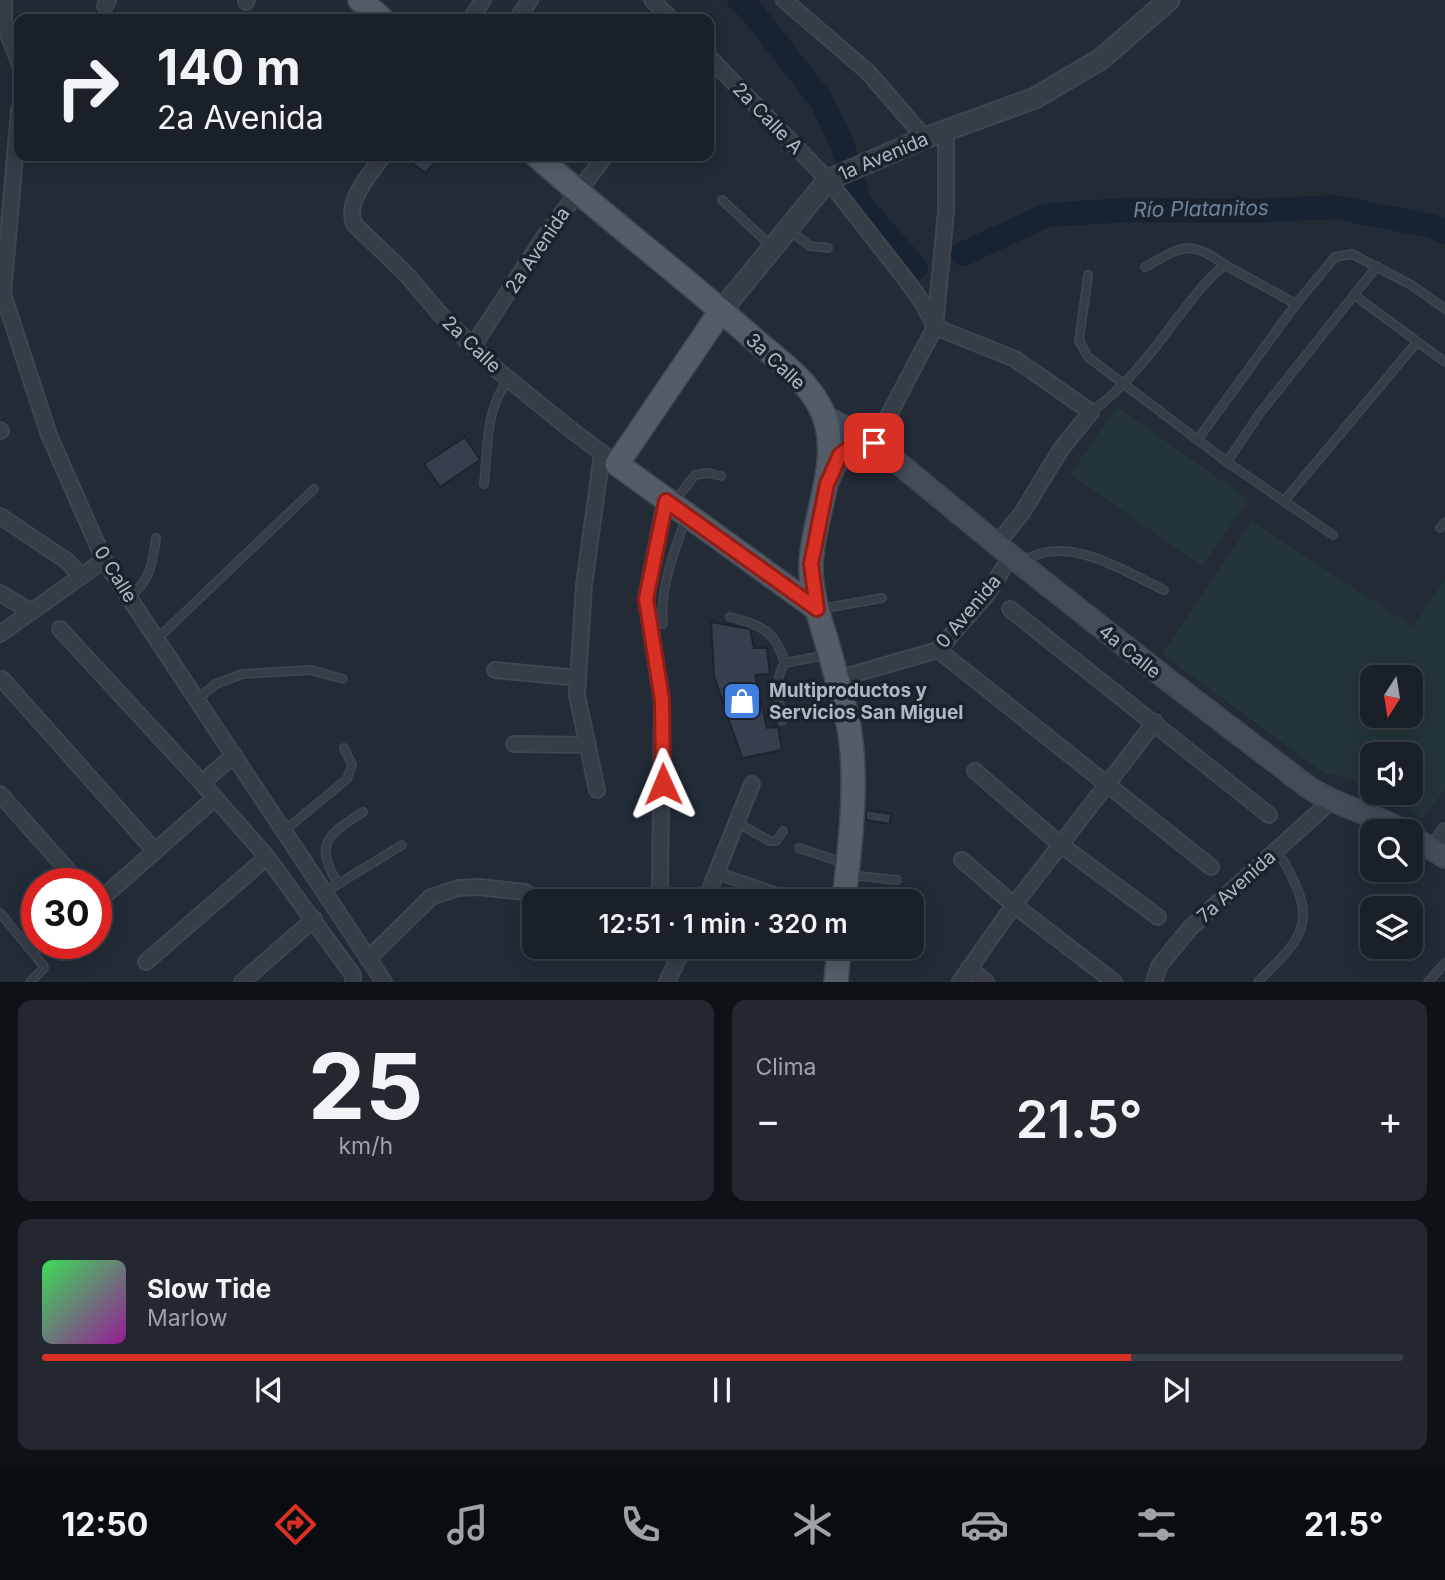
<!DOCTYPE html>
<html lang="es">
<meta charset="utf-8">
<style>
:root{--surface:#1a2028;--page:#232830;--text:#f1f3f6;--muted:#9fa3a8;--line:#383e45;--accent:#d93025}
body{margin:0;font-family:Inter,sans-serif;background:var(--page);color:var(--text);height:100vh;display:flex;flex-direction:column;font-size:26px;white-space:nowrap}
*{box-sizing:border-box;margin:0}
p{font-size:23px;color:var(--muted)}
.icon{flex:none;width:38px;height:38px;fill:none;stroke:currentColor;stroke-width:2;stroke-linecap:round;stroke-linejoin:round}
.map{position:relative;height:982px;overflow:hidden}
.drawer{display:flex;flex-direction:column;gap:18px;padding:18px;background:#0e1216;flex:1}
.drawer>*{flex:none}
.hud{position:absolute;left:14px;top:14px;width:700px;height:147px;border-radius:14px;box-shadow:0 4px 18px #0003,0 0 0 2px var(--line);background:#1a2028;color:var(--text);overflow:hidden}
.needle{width:46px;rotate:192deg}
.fabs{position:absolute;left:1360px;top:665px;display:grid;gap:14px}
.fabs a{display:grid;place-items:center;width:63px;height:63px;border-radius:14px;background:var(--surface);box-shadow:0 4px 18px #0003,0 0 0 2px var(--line);font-size:35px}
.speed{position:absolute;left:21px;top:868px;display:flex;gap:14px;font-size:35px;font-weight:700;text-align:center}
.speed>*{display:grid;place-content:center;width:91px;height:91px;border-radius:50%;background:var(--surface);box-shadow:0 4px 18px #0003,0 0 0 2px var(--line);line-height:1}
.speed .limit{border:10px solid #d22;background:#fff;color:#111}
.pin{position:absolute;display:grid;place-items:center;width:60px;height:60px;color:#fff;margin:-30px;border-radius:14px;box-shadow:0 4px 10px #0006}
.me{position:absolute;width:77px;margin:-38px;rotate:359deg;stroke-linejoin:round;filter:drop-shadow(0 0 5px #0008)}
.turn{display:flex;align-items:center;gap:24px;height:147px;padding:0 28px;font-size:32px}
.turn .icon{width:91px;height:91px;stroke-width:2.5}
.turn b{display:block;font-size:49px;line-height:60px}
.big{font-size:52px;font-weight:600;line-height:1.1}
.drawer .widget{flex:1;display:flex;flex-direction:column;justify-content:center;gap:10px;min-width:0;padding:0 24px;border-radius:14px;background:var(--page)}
.drawer .dial{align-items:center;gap:0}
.dial b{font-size:91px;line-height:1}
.song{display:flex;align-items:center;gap:21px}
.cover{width:84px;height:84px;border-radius:10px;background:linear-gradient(135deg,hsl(130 70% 55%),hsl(300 70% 35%))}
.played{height:7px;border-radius:4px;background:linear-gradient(90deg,var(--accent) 80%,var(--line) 80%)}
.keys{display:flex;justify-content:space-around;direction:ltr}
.heat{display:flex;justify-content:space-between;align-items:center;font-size:38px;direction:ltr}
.drawer .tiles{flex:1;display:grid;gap:18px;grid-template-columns:1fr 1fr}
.widget:last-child{grid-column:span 2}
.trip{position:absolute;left:522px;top:889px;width:402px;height:70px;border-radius:14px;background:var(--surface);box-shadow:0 4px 18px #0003,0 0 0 2px var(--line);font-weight:600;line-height:70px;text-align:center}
.tab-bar{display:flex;height:112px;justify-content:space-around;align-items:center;background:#0a0d10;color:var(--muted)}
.tab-bar .icon{width:49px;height:49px}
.tab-bar .on{color:var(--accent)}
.tab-bar b{font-size:32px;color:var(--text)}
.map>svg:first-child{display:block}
.green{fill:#243537;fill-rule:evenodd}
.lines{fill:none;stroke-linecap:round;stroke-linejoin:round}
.river{stroke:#172332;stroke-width:24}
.building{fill:#353f4d;stroke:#1d242d;stroke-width:2}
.service-casing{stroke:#3f4650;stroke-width:10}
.pedestrian-casing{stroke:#3f4650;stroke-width:14}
.minor-casing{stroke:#3f4650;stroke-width:18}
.tertiary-casing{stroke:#3f4650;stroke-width:23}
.secondary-casing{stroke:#3f4650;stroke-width:24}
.primary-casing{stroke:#3f4650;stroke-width:26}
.service{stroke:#363d47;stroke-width:7}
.pedestrian{stroke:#363d47;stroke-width:10}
.minor{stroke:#363d47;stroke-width:14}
.tertiary{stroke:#363d47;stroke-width:19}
.secondary{stroke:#444c59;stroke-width:21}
.primary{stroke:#545c67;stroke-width:23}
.route-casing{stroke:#8d1f18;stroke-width:18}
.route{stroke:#d93025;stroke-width:12}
.labels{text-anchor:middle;stroke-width:7;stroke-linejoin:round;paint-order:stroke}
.street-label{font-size:19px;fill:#b0b8c3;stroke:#1b222b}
.poi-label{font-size:19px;font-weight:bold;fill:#b0b8c3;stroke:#1b222b;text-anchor:start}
.water-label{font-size:21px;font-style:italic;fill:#6c839f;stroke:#1b222b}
</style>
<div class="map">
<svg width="1445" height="982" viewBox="0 0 1445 982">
<rect width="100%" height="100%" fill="#222b36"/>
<g class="green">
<path d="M1117,407l132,93 -47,66 -132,-92z"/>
<path d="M1252,521l161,106 32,-48v210l-22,29 -46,-25h33v-39h-38v36l-25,-13 -22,-3 -163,-120zM1372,677h38v39h-38z"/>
</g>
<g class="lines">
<g class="river">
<path d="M739,0l11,9 71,91 21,43 18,61 56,64"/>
<path d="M963,254l84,-39 80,-5 124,1 83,-4 98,19 13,6"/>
</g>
</g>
<g class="building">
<path d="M402,156h37l-13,17z"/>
<path d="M465,437l15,23 -40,27 -16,-23z"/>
<path d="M711,622l39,7 4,19h13l3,26 -15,1 12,53 11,-1 4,23 -40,8 -28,-82z"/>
<path d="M866,810l25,4 -1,10 -24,-4z"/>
<path d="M863,890l33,5 -1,6h-34z"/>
</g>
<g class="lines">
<defs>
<g id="service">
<path d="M722,200l50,47"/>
<path d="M789,230l21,16 18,2"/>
<path d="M1145,267c37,-20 43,-29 80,-2"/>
<path d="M1088,275l-9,66 9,16 139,105 106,73"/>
<path d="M1354,295l91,67"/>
<path d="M1091,412c33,-24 60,-58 84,-91 16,-20 29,-40 50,-56l71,39 39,-47 17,-3 61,32 32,23"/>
<path d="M1198,439l98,-135"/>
<path d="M1227,462l33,-49 117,-147"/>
<path d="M484,484c4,-35 1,-76 25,-105"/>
<path d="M1284,501l133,-159"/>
<path d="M674,502l21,-27 13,-2 13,3"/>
<path d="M1440,528l5,-6"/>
<path d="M1024,561c43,-28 99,10 140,29"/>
<path d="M130,597c21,-19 22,-31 26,-59"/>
<path d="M820,609l62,-11"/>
<path d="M730,617c31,8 45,13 55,46"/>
<path d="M663,624c-4,-34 11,-71 22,-104"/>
<path d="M158,638l156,-149"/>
<path d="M197,699l19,-15 26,-10 69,-4 32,9"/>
<path d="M782,721c-2,-18 -9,-42 3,-58l41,-8"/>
<path d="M737,823l33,18h6l7,-10"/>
<path d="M284,831l63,-52 5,-14 -8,-17"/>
<path d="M799,848l45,15"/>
<path d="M849,875l48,5"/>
<path d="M338,884c-25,-42 -10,-49 25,-72"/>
<path d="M325,892l77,-47"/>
<path d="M0,913l43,52 1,3 -14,14"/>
<path d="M1258,982c30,-32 60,-52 37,-98 -5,-12 -10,-23 -19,-33"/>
<path d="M1428,982l17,-19"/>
</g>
<path id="pedestrian" d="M716,873l82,28"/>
<g id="minor">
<path d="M4,0v24l15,38"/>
<path d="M652,0l19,19"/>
<path d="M784,0l84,72 57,66"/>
<path d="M246,2l1,-2"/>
<path d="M105,6l3,-6"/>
<path d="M471,19l12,-19"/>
<path d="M517,19l13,-19"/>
<path d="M709,57l119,123 79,101 17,24 11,22 80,32 76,53 -30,37 -39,64 -26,32"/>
<path d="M19,110l-16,184 46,141 55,125 280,422"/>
<path d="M383,156c-13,19 -38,44 -29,68l53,51 33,39 56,55 74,60 47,35"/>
<path d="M473,346l69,-106 63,-84"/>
<path d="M0,430l1,1"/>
<path d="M874,443l61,-116 11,-115v-82"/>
<path d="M0,516l67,45 14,15"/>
<path d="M0,593l30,18"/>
<path d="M1010,609l259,206"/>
<path d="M60,629l142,154 65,74 86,118v7"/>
<path d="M0,634l104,-74"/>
<path d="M938,650l273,217"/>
<path d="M495,670l83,8"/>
<path d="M2,679l153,172"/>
<path d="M837,679l101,-29 50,-57 23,-37"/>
<path d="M514,744l74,1"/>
<path d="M975,771l86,74 97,72"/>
<path d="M202,783l32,-28"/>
<path d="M597,790l-20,-95 7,-110 18,-131"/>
<path d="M0,794l80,90"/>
<path d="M1433,849l12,-18"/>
<path d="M962,860l52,45 100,77"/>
<path d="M96,899l6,-1 112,-99"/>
<path d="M657,901l3,-16 2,-185 -16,-101 19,-98"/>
<path d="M705,901l47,-117"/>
<path d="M368,959l63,-62 27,-9 21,-1 46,5 13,9"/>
<path d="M146,962l121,-105"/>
<path d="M969,968l17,14"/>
<path d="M242,982l72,-63"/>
<path d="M667,982l17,-35"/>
<path d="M960,982l54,-77 141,-183"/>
<path d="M1154,982l5,-16 31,-38 141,-127"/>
</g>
<path id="tertiary" d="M721,311l107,-131 97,-42 110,-40 66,-39 68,-59"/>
<g id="secondary">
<path d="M826,417l48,26 137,113 157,124 140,107c30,20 65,26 95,44"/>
<path d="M829,479c10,-24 16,-38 45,-36"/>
<path d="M1410,836l35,21"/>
</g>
<g id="primary">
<path d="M360,0l22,19"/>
<path d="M537,156c68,61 141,116 210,177 24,22 55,42 71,70 29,48 -5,110 -7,160 -1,29 9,56 17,83 7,25 14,50 20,76 11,54 2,124 -4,179"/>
<path d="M721,311l-104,153 200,145"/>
<path d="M836,982l3,-35"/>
</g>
</defs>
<use href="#service" class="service-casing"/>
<use href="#pedestrian" class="pedestrian-casing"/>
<use href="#minor" class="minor-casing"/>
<use href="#tertiary" class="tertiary-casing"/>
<use href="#secondary" class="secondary-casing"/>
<use href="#primary" class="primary-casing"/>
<use href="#service" class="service"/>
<use href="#pedestrian" class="pedestrian"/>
<use href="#minor" class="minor"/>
<use href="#tertiary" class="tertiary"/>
<use href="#secondary" class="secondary"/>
<use href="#primary" class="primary"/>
</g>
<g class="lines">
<defs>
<path id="route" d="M663,784l-1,-84 -16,-101 20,-98 151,108 -6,-45 16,-80 13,-29 14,-11 20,-1"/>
</defs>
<use href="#route" class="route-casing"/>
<use href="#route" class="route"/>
</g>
<defs>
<symbol id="shop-square" viewBox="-11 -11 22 22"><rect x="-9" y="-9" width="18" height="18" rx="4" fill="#3f7fe0" stroke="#1b222b"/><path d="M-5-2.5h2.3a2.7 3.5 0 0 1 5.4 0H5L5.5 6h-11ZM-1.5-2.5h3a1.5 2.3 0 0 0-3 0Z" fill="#fff"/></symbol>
</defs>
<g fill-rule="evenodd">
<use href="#shop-square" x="720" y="679" width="44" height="44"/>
</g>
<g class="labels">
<g class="street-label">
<text transform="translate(768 118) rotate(46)" y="7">2a Calle A</text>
<text transform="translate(883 156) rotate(-23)" y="7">1a Avenida</text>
<text transform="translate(537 250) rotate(-56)" y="7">2a Avenida</text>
<text transform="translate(472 344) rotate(44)" y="7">2a Calle</text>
<text transform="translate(776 361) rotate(43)" y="7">3a Calle</text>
<text transform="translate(116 574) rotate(58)" y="7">0 Calle</text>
<text transform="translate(968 611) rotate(-50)" y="7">0 Avenida</text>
<text transform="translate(1130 651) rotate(39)" y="7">4a Calle</text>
<text transform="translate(1236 886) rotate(-42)" y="7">7a Avenida</text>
</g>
<g class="poi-label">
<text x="769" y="697">Multiproductos y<tspan x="769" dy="22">Servicios San Miguel</tspan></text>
</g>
<g class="water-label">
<text transform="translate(1201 209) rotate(-1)" y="7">Río Platanitos</text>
</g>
</g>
</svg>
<div class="fabs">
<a><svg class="needle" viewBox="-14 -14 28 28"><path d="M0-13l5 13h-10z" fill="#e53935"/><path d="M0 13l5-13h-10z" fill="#9fa3a8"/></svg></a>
<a><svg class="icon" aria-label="sound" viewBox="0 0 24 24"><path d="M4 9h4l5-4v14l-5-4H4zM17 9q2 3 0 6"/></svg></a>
<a><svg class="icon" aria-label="search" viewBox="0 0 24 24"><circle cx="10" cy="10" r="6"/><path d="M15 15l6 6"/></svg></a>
<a><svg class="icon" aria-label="layers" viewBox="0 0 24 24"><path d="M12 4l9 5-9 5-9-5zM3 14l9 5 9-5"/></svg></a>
</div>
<div class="speed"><div class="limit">30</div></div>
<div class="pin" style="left:874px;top:443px;background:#d93025"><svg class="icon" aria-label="arrive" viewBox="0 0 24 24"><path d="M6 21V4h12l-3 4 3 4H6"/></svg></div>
<svg class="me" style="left:663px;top:784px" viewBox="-20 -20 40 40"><path d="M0-17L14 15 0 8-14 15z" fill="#d93025" stroke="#fff" stroke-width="4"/></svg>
<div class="trip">12:51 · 1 min · 320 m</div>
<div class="hud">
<div class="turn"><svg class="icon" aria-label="right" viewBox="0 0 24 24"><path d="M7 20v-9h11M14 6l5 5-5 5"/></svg><div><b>140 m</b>2a Avenida</div></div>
</div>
</div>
<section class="drawer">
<div class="tiles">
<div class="widget dial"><b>25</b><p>km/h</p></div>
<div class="widget"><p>Clima</p>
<div class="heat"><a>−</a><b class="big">21.5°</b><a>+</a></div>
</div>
<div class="widget">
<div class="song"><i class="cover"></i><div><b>Slow Tide</b><p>Marlow</p></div></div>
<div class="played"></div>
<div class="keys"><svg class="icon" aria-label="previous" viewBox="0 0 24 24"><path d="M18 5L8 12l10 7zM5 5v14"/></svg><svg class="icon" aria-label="pause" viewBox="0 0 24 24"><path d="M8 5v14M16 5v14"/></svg><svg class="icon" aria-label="next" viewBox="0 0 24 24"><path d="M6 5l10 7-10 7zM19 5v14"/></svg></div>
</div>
</div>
</section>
<nav class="tab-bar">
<b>12:50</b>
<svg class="icon on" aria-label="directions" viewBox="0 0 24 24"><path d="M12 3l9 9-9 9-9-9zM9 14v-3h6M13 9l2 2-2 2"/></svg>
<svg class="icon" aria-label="music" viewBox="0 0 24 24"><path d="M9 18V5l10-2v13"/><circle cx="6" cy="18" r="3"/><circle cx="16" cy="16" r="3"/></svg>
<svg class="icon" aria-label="phone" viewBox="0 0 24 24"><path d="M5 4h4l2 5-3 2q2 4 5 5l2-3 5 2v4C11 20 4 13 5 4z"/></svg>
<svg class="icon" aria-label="climate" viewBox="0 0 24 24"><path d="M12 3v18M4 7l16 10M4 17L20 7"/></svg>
<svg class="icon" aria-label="car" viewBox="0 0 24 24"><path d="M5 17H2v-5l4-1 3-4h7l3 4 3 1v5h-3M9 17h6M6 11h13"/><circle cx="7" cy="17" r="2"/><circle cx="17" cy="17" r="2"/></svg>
<svg class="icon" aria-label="filters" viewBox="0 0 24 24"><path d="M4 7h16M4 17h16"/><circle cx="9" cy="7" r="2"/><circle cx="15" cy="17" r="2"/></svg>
<b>21.5°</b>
</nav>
